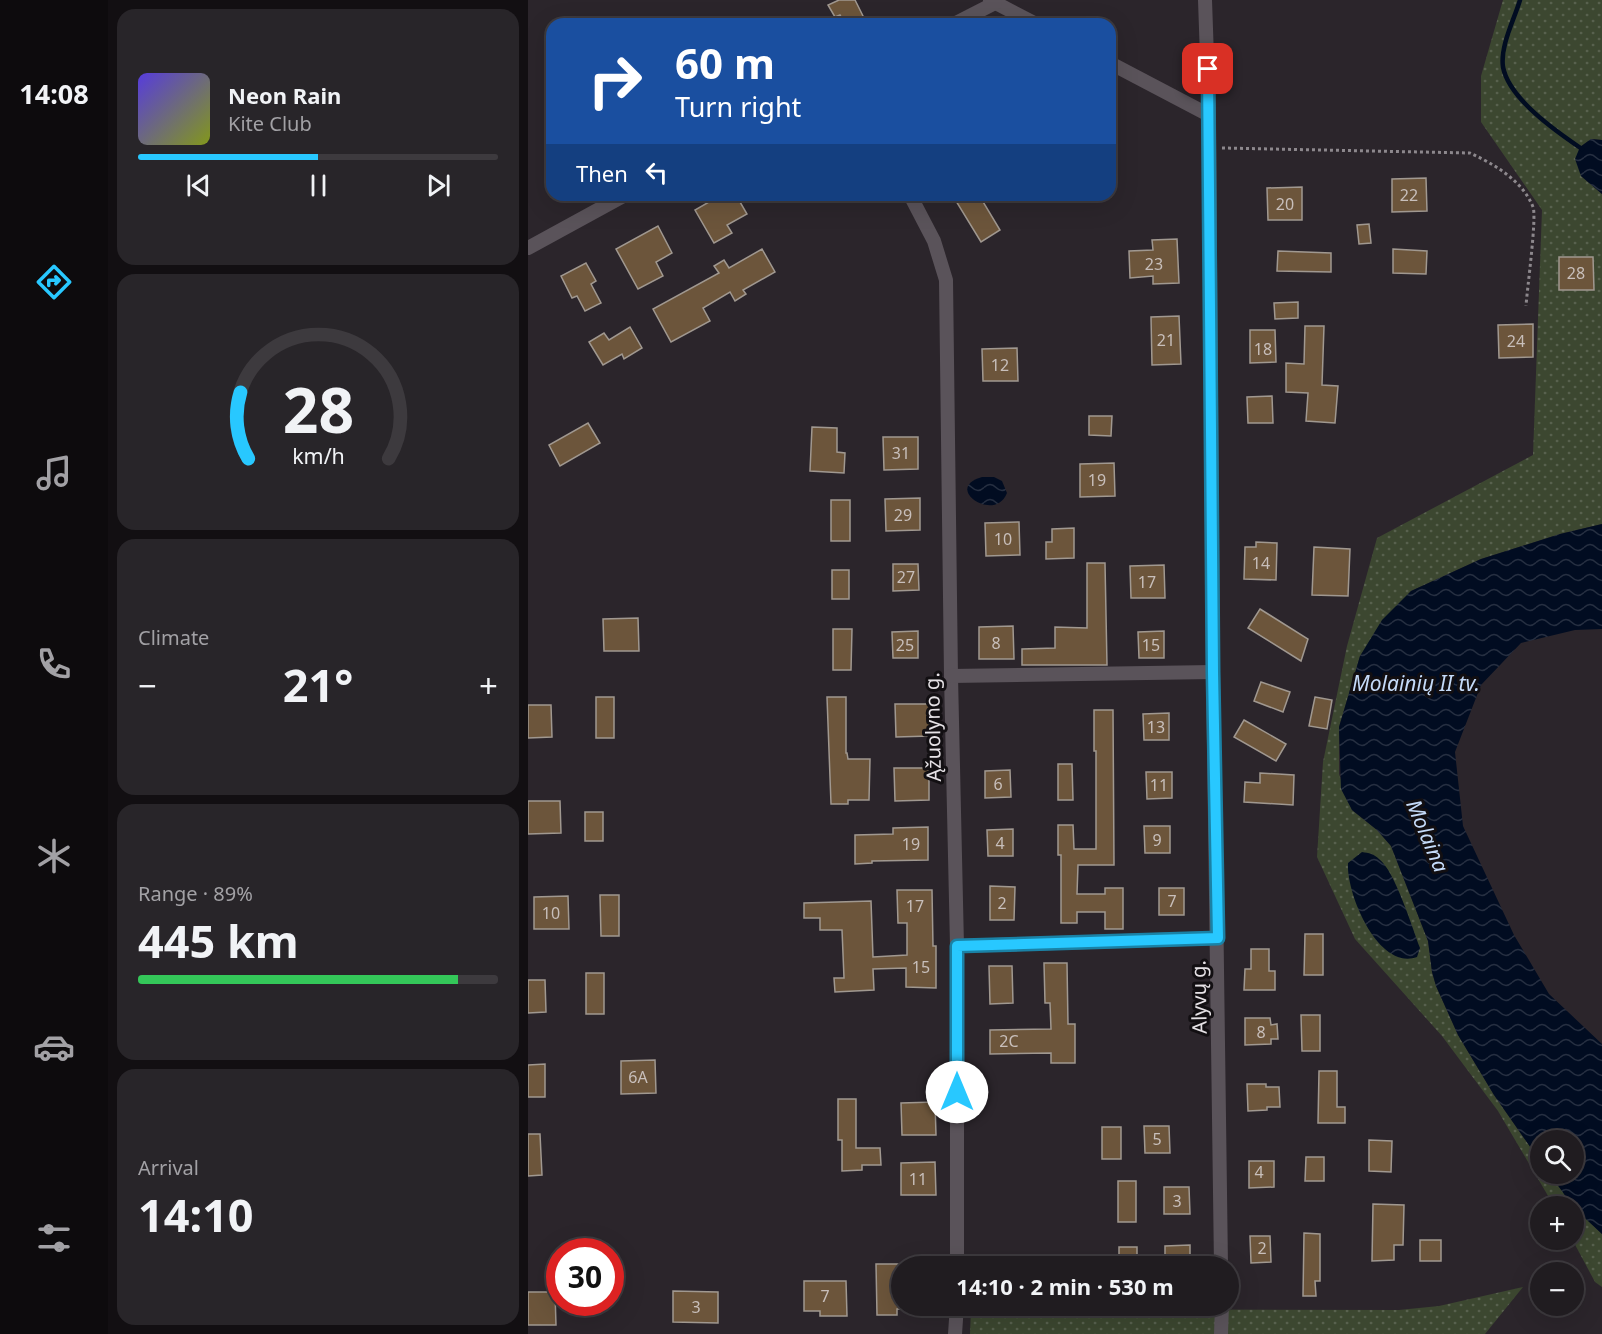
<!DOCTYPE html>
<meta charset="utf-8">
<style>
:root{--surface:#201c20;--page:#282529;--text:#f1f3f6;--muted:#a2a1a5;--line:#3d3a3e;--accent:#28c8ff}
body{margin:0;font-family:"Noto Sans",sans-serif;background:var(--page);color:var(--text);height:100vh;display:flex;flex-direction:column;font-size:22px;white-space:nowrap}
*{box-sizing:border-box;margin:0}
p{font-size:20px;color:var(--muted)}
.icon{flex:none;width:33px;height:33px;fill:none;stroke:currentColor;stroke-width:2;stroke-linecap:round;stroke-linejoin:round}
.map{position:relative;flex:1;overflow:hidden}
.side{display:flex;flex-direction:column;gap:9px;padding:9px;background:#120f12;width:420px}
.side>*{flex:none}
.top-card{position:absolute;left:18px;top:18px;width:570px;height:183px;border-radius:18px;box-shadow:0 6px 24px #0002,0 0 0 2px var(--line);background:#1a4fa0;color:#fff;overflow:hidden}
.fabs{position:absolute;left:1002px;top:1130px;display:grid;gap:12px}
.fabs a{display:grid;place-items:center;width:54px;height:54px;border-radius:50%;background:var(--surface);box-shadow:0 6px 24px #0002,0 0 0 2px var(--line);font-size:30px}
.speed{position:absolute;left:18px;top:1238px;display:flex;gap:12px;font-size:30px;font-weight:700;text-align:center}
.speed>*{display:grid;place-content:center;width:78px;height:78px;border-radius:50%;background:var(--surface);box-shadow:0 6px 24px #0002,0 0 0 2px var(--line);line-height:1}
.speed .limit{border:9px solid #d22;background:#fff;color:#111}
.pin{position:absolute;display:grid;place-items:center;width:51px;height:51px;color:#fff;margin:-26px;border-radius:12px;box-shadow:0 3px 9px #0006}
.me{position:absolute;width:66px;margin:-33px;rotate:0deg;stroke-linejoin:round;filter:drop-shadow(0 0 4px #0008)}
.turn{display:flex;align-items:center;gap:21px;height:126px;padding:0 30px;font-size:27px}
.turn .icon{width:78px;height:78px;stroke-width:2.5}
.turn b{display:block;font-size:42px;line-height:51px}
.then{display:flex;align-items:center;height:57px;padding:0 30px;background:#0003;gap:12px;font-size:22px}
.big{font-size:45px;font-weight:700;line-height:1.1}
.side .widget{flex:1;display:flex;flex-direction:column;justify-content:center;gap:9px;min-width:0;padding:0 21px;border-radius:18px;background:var(--page)}
.side .dial{align-items:center;gap:0}
.dial svg{height:156px;overflow:visible;fill:none;stroke:var(--line);stroke-width:7;stroke-linecap:round;text-anchor:middle}
.dial text{fill:var(--text);stroke:none}
.song{display:flex;align-items:center;gap:18px}
.cover{width:72px;height:72px;border-radius:9px;background:linear-gradient(135deg,hsl(250 70% 55%),hsl(70 70% 35%))}
.played{height:6px;border-radius:3px;background:linear-gradient(90deg,var(--accent) 50%,var(--line) 50%)}
.keys{display:flex;justify-content:space-around;direction:ltr}
.heat{display:flex;justify-content:space-between;align-items:center;font-size:33px;direction:ltr}
.charge{height:9px;border-radius:4px;background:linear-gradient(90deg,#34c759 89%,var(--line) 0)}
.trip{position:absolute;left:363px;top:1256px;width:348px;height:60px;border-radius:30px;background:var(--surface);box-shadow:0 6px 24px #0002,0 0 0 2px var(--line);font-weight:700;line-height:60px;text-align:center}
main{display:flex;flex:1;min-height:0}
.tabs{display:flex;flex-direction:column;width:108px;justify-content:space-around;align-items:center;background:#0d0b0d;color:var(--muted)}
.tabs .icon{width:42px;height:42px}
.tabs .selected{color:var(--accent)}
.tabs b{font-size:27px;color:var(--text)}
.map>svg:first-child{display:block}
.grass{fill:url(#grass-dots)}
.water{fill:url(#water-waves)}
.lines{fill:none;stroke-linecap:round;stroke-linejoin:round}
.stream{stroke:#010c21;stroke-width:4.5}
.building{fill:#6c553b;stroke:#a09890;stroke-width:1.5}
.path{stroke:#8d888d;stroke-width:3;stroke-dasharray:3 3;stroke-linecap:butt}
.street{stroke:#5a535a;stroke-width:14}
.route-casing{stroke:#1a82a6;stroke-width:15}
.route{stroke:#28c8ff;stroke-width:10}
.labels{text-anchor:middle;stroke-width:6;stroke-linejoin:round;paint-order:stroke}
.number-label{font-size:16px;fill:#c8bfbb}
.street-label{font-size:20px;fill:#e6e2e6;stroke:#120f12}
.water-label{font-size:21px;font-style:italic;fill:#c5dbf9;stroke:#120f12}
</style>
<main>
<nav class="tabs">
<b>14:08</b>
<svg class="icon selected" aria-label="directions" viewBox="0 0 24 24"><path d="M12 3l9 9-9 9-9-9zM9 14v-3h6M13 9l2 2-2 2"/></svg>
<svg class="icon" aria-label="music" viewBox="0 0 24 24"><path d="M9 18V5l10-2v13"/><circle cx="6" cy="18" r="3"/><circle cx="16" cy="16" r="3"/></svg>
<svg class="icon" aria-label="phone" viewBox="0 0 24 24"><path d="M5 4h4l2 5-3 2q2 4 5 5l2-3 5 2v4C11 20 4 13 5 4z"/></svg>
<svg class="icon" aria-label="climate" viewBox="0 0 24 24"><path d="M12 3v18M4 7l16 10M4 17L20 7"/></svg>
<svg class="icon" aria-label="car" viewBox="0 0 24 24"><path d="M5 17H2v-5l4-1 3-4h7l3 4 3 1v5h-3M9 17h6M6 11h13"/><circle cx="7" cy="17" r="2"/><circle cx="17" cy="17" r="2"/></svg>
<svg class="icon" aria-label="filters" viewBox="0 0 24 24"><path d="M4 7h16M4 17h16"/><circle cx="9" cy="7" r="2"/><circle cx="15" cy="17" r="2"/></svg>
</nav>
<section class="side">
<div class="widget">
<div class="song"><i class="cover"></i><div><b>Neon Rain</b><p>Kite Club</p></div></div>
<div class="played"></div>
<div class="keys"><svg class="icon" aria-label="previous" viewBox="0 0 24 24"><path d="M18 5L8 12l10 7zM5 5v14"/></svg><svg class="icon" aria-label="pause" viewBox="0 0 24 24"><path d="M8 5v14M16 5v14"/></svg><svg class="icon" aria-label="next" viewBox="0 0 24 24"><path d="M6 5l10 7-10 7zM19 5v14"/></svg></div>
</div>
<div class="widget dial"><svg viewBox="0 0 100 80">
<path d="M14 69A42 42 0 1 1 86 69"/>
<path d="M14 69A42 42 0 0 1 10 35" stroke="#28c8ff"/>
<text x="50" y="56" font-size="32" font-weight="700">28</text>
<text x="50" y="72" font-size="11">km/h</text>
</svg></div>
<div class="widget"><p>Climate</p>
<div class="heat"><a>−</a><b class="big">21°</b><a>+</a></div>
</div>
<div class="widget"><p>Range · 89%</p><b class="big">445 km</b><div class="charge"></div></div>
<div class="widget"><p>Arrival</p><b class="big">14:10</b></div>
</section>
<div class="map">
<svg width="1074" height="1334" viewBox="0 0 1074 1334">
<defs>
<pattern id="grass-dots" width="8" height="8" patternUnits="userSpaceOnUse" patternTransform="scale(1.5)"><rect width="8" height="8" fill="#3c4730"/><path d="M2 2h.1M6 6h.1" fill="none" stroke="#58614e" stroke-width="1.8" stroke-linecap="round"/></pattern>
<pattern id="water-waves" width="16" height="10" patternUnits="userSpaceOnUse" patternTransform="scale(1.5)"><rect width="16" height="10" fill="#010c21"/><path d="M0 5q4-4 8 0t8 0" fill="none" stroke="#262f41"/></pattern>
</defs>
<rect width="100%" height="100%" fill="#2b252b"/>
<g class="grass">
<path d="M975,0h99v140l-11,-1 -11,8 1,29 21,18v330l-42,10 -79,25 -70,32 -51,65 -21,71v47l13,36 25,20 14,16 37,95 4,31 4,14 22,49 36,60 46,66v12h9l24,33h-19l-56,-95 -56,-75 -87,-97 -38,-82 6,-95 24,-116 30,-108 156,-83 9,-245 -61,-88v-46z"/>
<path d="M1046,1207l28,27v53l-7,-5 -23,-43z"/>
<path d="M995,1287l-38,47h-515l1,-25 428,1 40,-4z"/>
</g>
<g class="water">
<path d="M1063,139l11,1v54l-21,-18 -6,-17 5,-12z"/>
<path d="M454,477h12l8,4 5,12c-12,31 -65,-5 -25,-16z"/>
<path d="M1074,524v105l-27,1 -54,13 -40,42 -26,67 8,74 51,109 35,59 53,50v190l-28,-26 -25,-35h25v-33h-34v21l-46,-66 -36,-60 -22,-49 -4,-14 -4,-31 -37,-95 -14,-16 -25,-20 -11,-21 -2,-62 21,-71 22,-36 29,-29 70,-32 79,-25z"/>
<path d="M834,852c7,1 12,2 17,7 16,12 33,68 41,89l-3,9c-39,14 -71,-64 -69,-94z"/>
</g>
<g class="lines">
<path class="stream" d="M992,0c-6,20 -20,46 -17,67 6,32 54,65 79,82"/>
</g>
<g class="building">
<path d="M311,0h16l12,24h-22l-5,-9 -5,2 -7,-12z"/>
<path d="M898,178l1,33 -35,1v-33z"/>
<path d="M774,187v33h-34l-1,-32z"/>
<path d="M193,195h15l11,19 -20,11 5,8 -18,10 -19,-33z"/>
<path d="M438,195h13l21,35 -19,12 -25,-41z"/>
<path d="M841,224l2,19 -12,1 -2,-19z"/>
<path d="M130,226l14,27 -16,9 7,14 -25,13 -22,-40z"/>
<path d="M649,239l2,44 -26,1v-8l-23,2 -1,-27 24,-1 -1,-10z"/>
<path d="M234,249l13,23 -32,18 3,4 -11,7 -5,-9 -27,16 7,13 -39,21 -18,-33 66,-36 -5,-7 10,-6 5,8z"/>
<path d="M865,249l34,2 -1,23 -33,-1z"/>
<path d="M750,251l53,2v19l-54,-1z"/>
<path d="M1031,257h34l1,33h-35z"/>
<path d="M58,263l10,18 -5,3 10,19 -16,8 -8,-15 -5,2 -11,-22z"/>
<path d="M770,302v16l-23,1 -1,-16z"/>
<path d="M651,316l2,48 -29,1 -1,-48z"/>
<path d="M1005,324v33l-34,1 -1,-33z"/>
<path d="M777,326h19l-2,59 16,1 -3,37 -29,-2 2,-28 -22,-1v-29l18,1z"/>
<path d="M102,327l12,21 -18,11 -2,-5 -19,11 -14,-23 15,-9 5,7z"/>
<path d="M722,330h25l1,32 -26,1z"/>
<path d="M489,348l1,33h-35l-1,-32z"/>
<path d="M744,396l1,27h-25l-1,-26z"/>
<path d="M561,416h23l-1,20 -22,-1z"/>
<path d="M60,423l12,20 -40,23 -11,-21z"/>
<path d="M284,427l25,1v24l8,1 -1,20 -34,-2z"/>
<path d="M355,437h35v32l-34,1z"/>
<path d="M586,463l1,33 -35,1v-33z"/>
<path d="M392,498v32l-34,1 -1,-32z"/>
<rect x="303" y="500" width="19" height="41"/>
<path d="M491,522l1,33 -34,1 -1,-33z"/>
<path d="M546,528v30l-28,1v-17h6v-13z"/>
<path d="M728,542l21,1 -1,37 -32,-1 1,-32h11z"/>
<path d="M786,547l36,2 -2,47 -36,-1z"/>
<path d="M559,563h18l2,102h-85v-16l33,-1v-21l32,1z"/>
<path d="M365,564h25l1,26 -26,1z"/>
<path d="M636,565l1,33h-34l-1,-32z"/>
<rect x="304" y="570" width="17" height="29"/>
<path d="M732,609l48,30 -7,22 -53,-33z"/>
<path d="M110,618l1,33h-35l-1,-32z"/>
<path d="M485,626l1,33h-35v-32z"/>
<path d="M305,629h19l-1,41h-18z"/>
<path d="M390,631v27h-25l-1,-26z"/>
<path d="M636,631v27h-25l-1,-26z"/>
<path d="M733,682l29,10 -7,20 -29,-11z"/>
<rect x="68" y="697" width="18" height="41"/>
<path d="M299,697h19v56h1l1,6h22l-1,41h-21v4h-17z"/>
<path d="M787,697l17,3 -5,29 -18,-3z"/>
<path d="M367,704h35v32l-34,1z"/>
<path d="M0,705h23l1,32 -24,1z"/>
<path d="M566,710h19l1,155h-36l-1,29h28v-6h18v41h-18v-17h-28v11h-16v-68h-3v-30h15l1,24h22v-98h-2z"/>
<path d="M641,713v27h-25l-1,-26z"/>
<path d="M716,720l42,24 -10,17 -42,-24z"/>
<path d="M530,764h14l1,36h-15z"/>
<path d="M366,768h35v32l-34,1z"/>
<path d="M482,770l1,27 -26,1v-27z"/>
<path d="M618,772h26v26l-25,1z"/>
<path d="M732,773l34,2 -1,30 -49,-3 1,-20 15,1z"/>
<path d="M0,801h32l1,32 -33,1z"/>
<rect x="57" y="812" width="18" height="29"/>
<path d="M616,826h26v27h-25z"/>
<path d="M400,827v33l-56,1v2l-17,1v-29l38,-1v-6z"/>
<path d="M485,829v27h-25l-1,-26z"/>
<path d="M462,886l25,1 -1,33h-24z"/>
<rect x="631" y="888" width="25" height="27"/>
<path d="M369,890h35l1,56h3v42l-30,-1v-19l-33,1 1,21 -39,2 -1,-14h10l-2,-48h-22v-12h-16v-15l67,-2 2,56 34,-2v-32h-9z"/>
<path d="M72,895h19v41h-18z"/>
<path d="M40,896l1,33h-35v-32z"/>
<path d="M777,934h18v41h-19z"/>
<path d="M723,949h18v22h6v19h-31l1,-21h6z"/>
<path d="M516,963h23l1,61h7v39h-24v-10l-61,1v-24l61,-1 -1,-26h-5z"/>
<path d="M461,966h23l1,37 -23,1z"/>
<rect x="58" y="973" width="18" height="41"/>
<path d="M0,980h17l1,32 -18,1z"/>
<path d="M773,1015h19v36h-18z"/>
<path d="M717,1018h25l1,7 6,-1 1,15h-7v5l-26,1z"/>
<path d="M127,1060l1,33 -35,1v-33z"/>
<path d="M17,1064v33h-17v-32z"/>
<path d="M791,1071h18v36h8v16h-27z"/>
<path d="M719,1084h19v3h13l1,20h-13v3l-19,1z"/>
<path d="M310,1099h18v49h24l1,17h-19v5l-20,1v-31h-4z"/>
<path d="M407,1102l1,33h-34l-1,-32z"/>
<path d="M616,1126h25l1,27h-25z"/>
<rect x="574" y="1127" width="19" height="32"/>
<path d="M0,1134h12l2,41 -14,1z"/>
<path d="M841,1140l23,1 -1,31 -22,-1z"/>
<path d="M778,1157h18v24h-19z"/>
<path d="M721,1161h25v26l-25,1z"/>
<path d="M407,1162l1,33h-35v-32z"/>
<rect x="590" y="1181" width="18" height="41"/>
<path d="M636,1187h25l1,27h-26z"/>
<path d="M845,1204l31,1 -1,40h-9v15l-22,1z"/>
<path d="M776,1233l16,1v47h-5l1,15h-13z"/>
<path d="M722,1236h20l1,26 -20,1z"/>
<rect x="892" y="1240" width="21" height="21"/>
<path d="M662,1245v21h-25v-20z"/>
<rect x="591" y="1247" width="18" height="19"/>
<path d="M348,1264h26v45h-5v6h-20z"/>
<path d="M276,1281h42l1,35h-27v-5h-16z"/>
<path d="M145,1291l45,1v31l-45,-1z"/>
<path d="M0,1292h27l1,33h-28z"/>
</g>
<g class="lines">
<path class="path" d="M694,148l248,5c24,11 53,28 63,54 4,10 -6,83 -7,99"/>
<g class="street">
<path d="M462,0l46,24"/>
<path d="M677,0l4,115 4,557 8,594"/>
<path d="M426,24l41,-21"/>
<path d="M582,63l99,52"/>
<path d="M382,195l24,46 12,39 5,396 6,270v320"/>
<path d="M0,248l97,-53"/>
<path d="M423,676l262,-4"/>
<path d="M429,946l261,-8"/>
<path d="M427,1334l2,-29"/>
<path d="M693,1334l1,-29"/>
</g>
</g>
<g class="lines">
<defs>
<path id="route" d="M429,1092v-146l261,-8 -5,-266 -5,-603"/>
</defs>
<use href="#route" class="route-casing"/>
<use href="#route" class="route"/>
</g>
<g class="labels">
<g class="number-label">
<text x="881" y="201">22</text>
<text x="757" y="210">20</text>
<text x="626" y="270">23</text>
<text x="1048" y="279">28</text>
<text x="638" y="346">21</text>
<text x="988" y="347">24</text>
<text x="735" y="355">18</text>
<text x="472" y="371">12</text>
<text x="373" y="459">31</text>
<text x="569" y="486">19</text>
<text x="375" y="521">29</text>
<text x="475" y="545">10</text>
<text x="733" y="569">14</text>
<text x="378" y="583">27</text>
<text x="619" y="588">17</text>
<text x="468" y="649">8</text>
<text x="377" y="651">25</text>
<text x="623" y="651">15</text>
<text x="628" y="733">13</text>
<text x="470" y="790">6</text>
<text x="631" y="791">11</text>
<text x="629" y="846">9</text>
<text x="472" y="849">4</text>
<text x="383" y="850">19</text>
<text x="644" y="907">7</text>
<text x="474" y="909">2</text>
<text x="387" y="912">17</text>
<text x="23" y="919">10</text>
<text x="393" y="973">15</text>
<text x="733" y="1038">8</text>
<text x="481" y="1047">2C</text>
<text x="110" y="1083">6A</text>
<text x="629" y="1145">5</text>
<text x="731" y="1178">4</text>
<text x="390" y="1185">11</text>
<text x="649" y="1207">3</text>
<text x="734" y="1254">2</text>
<text x="297" y="1302">7</text>
<text x="168" y="1313">3</text>
</g>
<g class="street-label">
<text transform="translate(405 727) rotate(-91)" y="7">Ąžuolyno g.</text>
<text transform="translate(671 997) rotate(-91)" y="7">Alyvų g.</text>
</g>
<g class="water-label">
<text x="888" y="691">Molainių II tv.</text>
<text transform="translate(899 836) rotate(67)" y="7">Molaina</text>
</g>
</g>
</svg>
<div class="fabs">
<a><svg class="icon" aria-label="search" viewBox="0 0 24 24"><circle cx="10" cy="10" r="6"/><path d="M15 15l6 6"/></svg></a>
<a>+</a>
<a>−</a>
</div>
<div class="speed"><div class="limit">30</div></div>
<div class="pin" style="left:680px;top:69px;background:#d93025"><svg class="icon" aria-label="arrive" viewBox="0 0 24 24"><path d="M6 21V4h12l-3 4 3 4H6"/></svg></div>
<svg class="me" style="left:429px;top:1092px" viewBox="-20 -20 40 40"><circle r="19" fill="#fff"/><path d="M0-13L10 11 0 6-10 11z" fill="#28c8ff"/></svg>
<div class="trip">14:10 · 2 min · 530 m</div>
<div class="top-card">
<div class="turn"><svg class="icon" aria-label="right" viewBox="0 0 24 24"><path d="M7 20v-9h11M14 6l5 5-5 5"/></svg><div><b>60 m</b>Turn right</div></div>
<div class="then">Then<svg class="icon" aria-label="left" viewBox="0 0 24 24"><path d="M17 20v-9H6M10 6l-5 5 5 5"/></svg></div>
</div>
</div>
</main>
